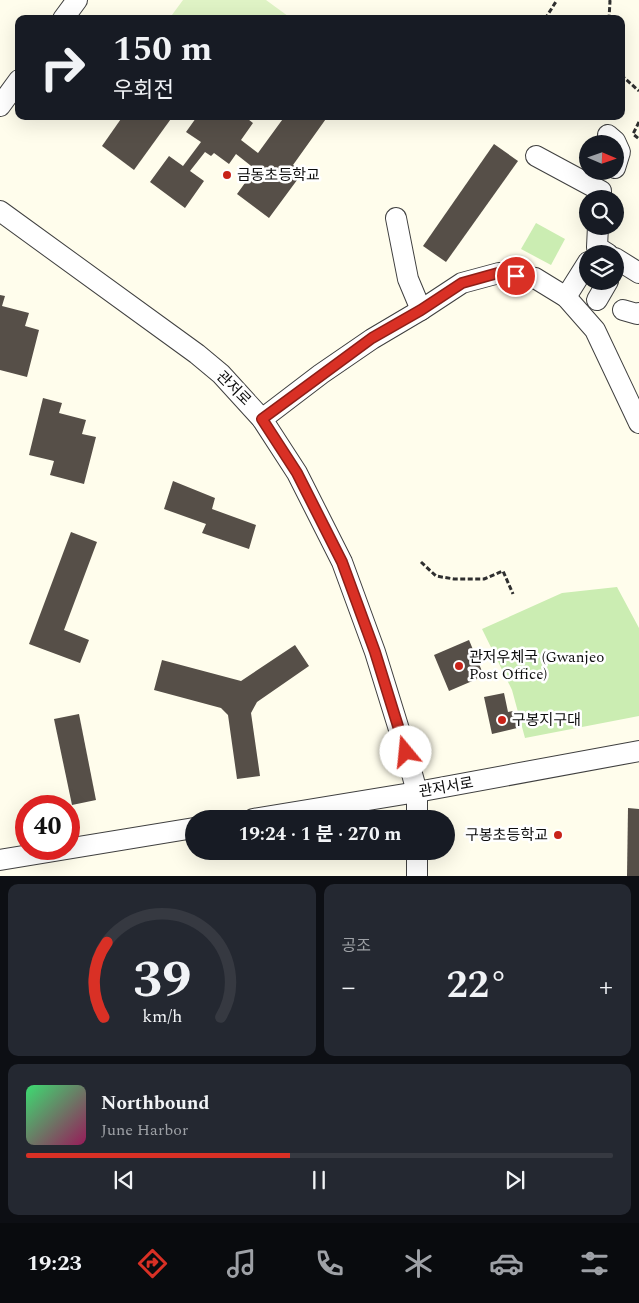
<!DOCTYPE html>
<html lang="ko">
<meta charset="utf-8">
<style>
:root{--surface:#171b24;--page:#242831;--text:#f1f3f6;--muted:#9ea1a6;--line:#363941;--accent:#d93025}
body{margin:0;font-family:Spectral,"Noto Sans KR",serif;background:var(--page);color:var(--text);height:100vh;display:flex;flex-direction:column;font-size:19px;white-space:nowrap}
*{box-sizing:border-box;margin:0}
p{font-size:16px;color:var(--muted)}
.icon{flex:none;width:28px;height:28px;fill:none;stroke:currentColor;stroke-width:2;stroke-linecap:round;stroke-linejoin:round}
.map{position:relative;height:876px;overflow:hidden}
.panel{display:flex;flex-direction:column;gap:8px;padding:8px;background:#0d0f14;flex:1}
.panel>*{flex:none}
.hud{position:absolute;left:15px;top:15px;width:610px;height:105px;border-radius:10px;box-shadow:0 5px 20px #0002;background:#171b24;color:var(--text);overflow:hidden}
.needle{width:32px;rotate:92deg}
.tools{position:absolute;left:579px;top:135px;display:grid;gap:10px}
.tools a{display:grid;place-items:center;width:45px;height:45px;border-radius:50%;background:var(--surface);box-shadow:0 5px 20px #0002;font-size:25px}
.speed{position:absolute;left:15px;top:795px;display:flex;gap:10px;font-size:25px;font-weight:700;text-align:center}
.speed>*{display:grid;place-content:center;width:65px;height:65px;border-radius:50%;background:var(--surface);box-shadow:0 5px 20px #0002;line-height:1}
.speed .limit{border:8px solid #d22;background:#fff;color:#111}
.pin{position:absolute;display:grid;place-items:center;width:42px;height:42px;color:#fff;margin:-21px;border:2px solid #fff;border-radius:50%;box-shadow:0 1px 5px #0007}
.me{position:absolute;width:55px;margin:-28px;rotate:343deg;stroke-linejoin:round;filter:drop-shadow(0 0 4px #0008)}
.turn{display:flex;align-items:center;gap:18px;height:105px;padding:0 15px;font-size:22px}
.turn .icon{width:65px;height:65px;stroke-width:2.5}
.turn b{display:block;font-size:35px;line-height:42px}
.big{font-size:38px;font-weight:700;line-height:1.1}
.panel .widget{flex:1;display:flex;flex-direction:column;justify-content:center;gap:8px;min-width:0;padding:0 18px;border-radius:10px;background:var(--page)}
.panel .dial{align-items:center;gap:0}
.dial svg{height:130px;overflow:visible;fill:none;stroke:var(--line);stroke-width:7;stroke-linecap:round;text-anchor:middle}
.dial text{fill:var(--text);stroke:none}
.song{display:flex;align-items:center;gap:15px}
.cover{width:60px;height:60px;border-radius:8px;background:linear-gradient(135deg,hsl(140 70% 55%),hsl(330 70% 35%))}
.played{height:5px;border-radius:2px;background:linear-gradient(90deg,var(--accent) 45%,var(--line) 45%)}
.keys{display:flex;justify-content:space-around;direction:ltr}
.heat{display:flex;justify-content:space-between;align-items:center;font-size:28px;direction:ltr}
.panel .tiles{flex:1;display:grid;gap:8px;grid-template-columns:1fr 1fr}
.widget:last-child{grid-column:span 2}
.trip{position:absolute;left:185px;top:810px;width:270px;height:50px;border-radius:25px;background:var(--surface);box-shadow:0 5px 20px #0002;font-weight:700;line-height:50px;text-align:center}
.tab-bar{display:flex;height:80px;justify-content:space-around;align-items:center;background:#090b0e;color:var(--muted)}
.tab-bar .icon{width:35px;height:35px}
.tab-bar .on{color:var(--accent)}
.tab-bar b{font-size:22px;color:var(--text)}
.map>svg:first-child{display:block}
.green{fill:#cbedb2}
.pitch{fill:#dff3c5}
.building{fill:#564f48}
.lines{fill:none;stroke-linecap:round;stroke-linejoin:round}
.minor-casing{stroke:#404040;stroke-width:22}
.path{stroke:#2f2f2f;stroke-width:3;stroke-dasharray:5 2.5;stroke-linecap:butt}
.minor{stroke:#fff;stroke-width:20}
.route-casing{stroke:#8d1f18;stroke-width:12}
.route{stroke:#d93025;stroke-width:9}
.poi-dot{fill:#c82319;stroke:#fff;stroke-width:2}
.labels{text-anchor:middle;stroke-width:5;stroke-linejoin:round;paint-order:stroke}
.poi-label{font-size:15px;fill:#0d0d0d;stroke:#fff;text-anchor:start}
.street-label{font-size:15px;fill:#0d0d0d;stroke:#fff}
</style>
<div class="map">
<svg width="639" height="876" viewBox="0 0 639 876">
<rect width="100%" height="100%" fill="#fffdec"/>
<g class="green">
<path d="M536,223l29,16 -14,26 -30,-16z"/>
<path d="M617,587l22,41v88l-114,22 -13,-48 -30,-61 80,-36z"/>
</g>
<path class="pitch" d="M183,0h83l26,19h-123z"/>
<g class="building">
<path d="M123,116h50l-39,54 -32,-24z"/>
<path d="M194,116h50l9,7 -12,17 17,13 27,-37h43l-35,49 10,7 -34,46 -32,-24 18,-25 -19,-15 -7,10 -15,-11 -3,3 -6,-4 -15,19 14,10 -19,27 -35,-26 19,-26 14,10 18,-24 -15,-10 10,-14z"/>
<path d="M494,144l24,17 -72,101 -23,-16z"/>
<path d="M0,295l5,1 -3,10 27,7 -4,13 14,4 -12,47 -27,-7z"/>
<path d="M43,398l19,5 -3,10 27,7 -4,14 14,3 -12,47 -34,-9 4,-14 -25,-6z"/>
<path d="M173,481l42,17 -3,11 44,16 -7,24 -47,-16 4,-9 -42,-15z"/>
<path d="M71,532l26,10 -33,88 25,10 -9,23 -51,-19z"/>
<path d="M469,640l15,36 -35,15 -15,-36z"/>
<path d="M295,645l14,21 -52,36 -6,11 9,63 -23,3 -9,-64 -7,-7 -67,-18 8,-30 79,21z"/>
<path d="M504,693l4,19 5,-1 4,17 -25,6 -8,-37z"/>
<path d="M79,714l17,86 -24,5 -18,-86z"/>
<path d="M628,808l11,1v67h-12z"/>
</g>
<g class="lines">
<defs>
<g id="minor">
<path d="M63,19l14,-19"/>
<path d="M0,106l19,-26"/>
<path d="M608,135l7,6 5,11 -5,16"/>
<path d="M536,156l65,35v8"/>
<path d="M0,211l197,143 24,20 41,45 35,54 45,89 33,90 31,100 11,40v27"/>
<path d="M396,218l12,61 13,31"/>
<path d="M598,226l-1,21 11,7"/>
<path d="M615,258l24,15"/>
<path d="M566,297l22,-35"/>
<path d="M597,300l11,-19"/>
<path d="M623,310l14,4 2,-1"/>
<path d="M262,419l59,-45 51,-35 49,-29 41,-27 37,-10 36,5 31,19 29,33 44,93"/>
<path d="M253,819l164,-27 222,-41"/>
<path d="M417,851v25"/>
<path d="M0,860l194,-32"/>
</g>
</defs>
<use href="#minor" class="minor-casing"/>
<g class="path">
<path d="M609,0l1,1 -1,18"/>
<path d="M545,19l12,-19"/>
<path d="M621,75l18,16"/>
<path d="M639,122l-6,12 6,5"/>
<path d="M421,562l15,14 18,3h30l19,-8 10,23"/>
</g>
<use href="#minor" class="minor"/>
</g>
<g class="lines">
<defs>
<path id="route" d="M406,752l-31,-100 -33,-90 -45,-89 -35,-54 110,-81 49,-28 41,-27 36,-10 18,3"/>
</defs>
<use href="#route" class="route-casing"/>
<use href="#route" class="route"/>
</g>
<g class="poi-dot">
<circle cx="227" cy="175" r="5"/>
<circle cx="459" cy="666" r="5"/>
<circle cx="502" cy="720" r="5"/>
<circle cx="558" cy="835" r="5"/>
</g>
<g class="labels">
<g class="poi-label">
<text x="237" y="180">금동초등학교</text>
<text x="469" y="662">관저우체국 (Gwanjeo<tspan x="469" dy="17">Post Office)</tspan></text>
<text x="512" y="725">구봉지구대</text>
<text x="548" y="840" text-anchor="end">구봉초등학교</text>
</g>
<g class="street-label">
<text transform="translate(234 388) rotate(45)" y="5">관저로</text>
<text transform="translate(446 787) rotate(-10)" y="5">관저서로</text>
</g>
</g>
</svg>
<div class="tools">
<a><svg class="needle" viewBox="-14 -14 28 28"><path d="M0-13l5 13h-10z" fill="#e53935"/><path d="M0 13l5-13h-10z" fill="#9ea1a6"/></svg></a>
<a><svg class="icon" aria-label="search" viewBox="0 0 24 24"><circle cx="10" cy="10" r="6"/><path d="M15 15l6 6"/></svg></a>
<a><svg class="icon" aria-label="layers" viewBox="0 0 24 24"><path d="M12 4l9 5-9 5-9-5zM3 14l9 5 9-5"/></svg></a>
</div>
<div class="speed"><div class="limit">40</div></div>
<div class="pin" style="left:516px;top:276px;background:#d93025"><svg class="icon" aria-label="arrive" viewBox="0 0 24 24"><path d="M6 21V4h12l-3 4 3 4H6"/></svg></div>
<svg class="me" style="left:406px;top:752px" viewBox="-20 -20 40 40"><circle r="19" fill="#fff"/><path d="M0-13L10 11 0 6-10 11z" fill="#d93025"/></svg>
<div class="trip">19:24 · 1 분 · 270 m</div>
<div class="hud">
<div class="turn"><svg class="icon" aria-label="right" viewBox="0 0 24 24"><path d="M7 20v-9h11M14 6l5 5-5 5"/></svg><div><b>150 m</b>우회전</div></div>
</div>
</div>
<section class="panel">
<div class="tiles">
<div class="widget dial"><svg viewBox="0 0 100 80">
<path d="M14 69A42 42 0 1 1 86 69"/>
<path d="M14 69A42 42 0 0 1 16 23" stroke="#d93025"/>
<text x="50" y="56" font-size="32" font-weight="700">39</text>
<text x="50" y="72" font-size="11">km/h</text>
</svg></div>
<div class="widget"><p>공조</p>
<div class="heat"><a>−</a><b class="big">22°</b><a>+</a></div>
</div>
<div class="widget">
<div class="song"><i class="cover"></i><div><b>Northbound</b><p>June Harbor</p></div></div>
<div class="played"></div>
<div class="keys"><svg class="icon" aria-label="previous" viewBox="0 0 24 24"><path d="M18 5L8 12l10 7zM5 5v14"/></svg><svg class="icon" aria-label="pause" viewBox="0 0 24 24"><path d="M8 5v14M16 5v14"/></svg><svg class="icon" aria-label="next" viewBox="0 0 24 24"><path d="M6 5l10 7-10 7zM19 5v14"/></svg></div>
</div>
</div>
</section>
<nav class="tab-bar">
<b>19:23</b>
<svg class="icon on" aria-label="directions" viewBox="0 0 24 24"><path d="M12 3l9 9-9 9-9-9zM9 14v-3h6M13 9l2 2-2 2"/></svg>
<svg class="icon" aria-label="music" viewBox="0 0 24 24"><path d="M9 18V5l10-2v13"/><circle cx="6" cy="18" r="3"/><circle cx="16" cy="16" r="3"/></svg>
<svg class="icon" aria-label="phone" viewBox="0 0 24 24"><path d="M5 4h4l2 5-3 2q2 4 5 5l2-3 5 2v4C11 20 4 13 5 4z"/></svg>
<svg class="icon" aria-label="climate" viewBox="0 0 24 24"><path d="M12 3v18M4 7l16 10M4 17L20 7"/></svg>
<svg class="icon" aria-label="car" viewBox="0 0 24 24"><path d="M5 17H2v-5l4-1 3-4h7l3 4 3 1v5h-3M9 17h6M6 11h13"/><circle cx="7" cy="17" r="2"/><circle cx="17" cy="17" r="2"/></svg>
<svg class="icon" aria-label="filters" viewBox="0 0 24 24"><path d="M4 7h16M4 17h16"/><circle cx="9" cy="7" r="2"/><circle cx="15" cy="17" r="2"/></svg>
</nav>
